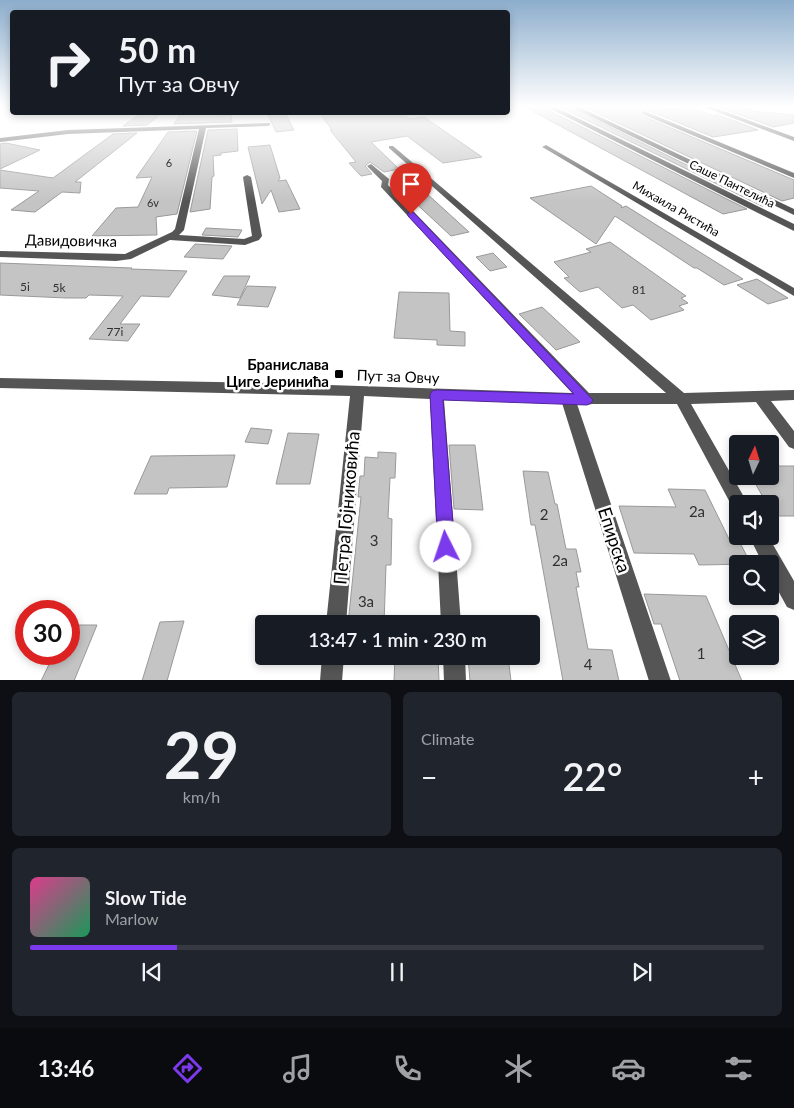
<!DOCTYPE html>
<meta charset="utf-8">
<style>
:root{--surface:#171b24;--page:#20242c;--text:#f1f3f6;--muted:#9ea1a6;--line:#363941;--accent:#7c3aed}
body{margin:0;font-family:Lato,sans-serif;background:var(--page);color:var(--text);height:100vh;display:flex;flex-direction:column;font-size:19px;white-space:nowrap}
*{box-sizing:border-box;margin:0}
p{font-size:16px;color:var(--muted)}
.icon{flex:none;width:28px;height:28px;fill:none;stroke:currentColor;stroke-width:2;stroke-linecap:round;stroke-linejoin:round}
.map{position:relative;height:680px;overflow:hidden}
.drawer{display:flex;flex-direction:column;gap:12px;padding:12px;background:#0d0f14;flex:1}
.drawer>*{flex:none}
.hud{position:absolute;left:10px;top:10px;width:500px;height:105px;border-radius:5px;box-shadow:0 2px 8px #0003;background:#171b24;color:var(--text);overflow:hidden}
.needle{width:32px;rotate:4deg}
.buttons{position:absolute;left:729px;top:435px;display:grid;gap:10px}
.buttons a{display:grid;place-items:center;width:50px;height:50px;border-radius:5px;background:var(--surface);box-shadow:0 2px 8px #0003;font-size:25px}
.speed{position:absolute;left:15px;top:600px;display:flex;gap:10px;font-size:25px;font-weight:700;text-align:center}
.speed>*{display:grid;place-content:center;width:65px;height:65px;border-radius:50%;background:var(--surface);box-shadow:0 2px 8px #0003;line-height:1}
.speed .limit{border:8px solid #d22;background:#fff;color:#111}
.pin{position:absolute;display:grid;place-items:center;width:42px;height:42px;color:#fff;margin:-51px -21px;border-radius:50% 50% 50% 0;rotate:-45deg;box-shadow:0 0 5px #0007}
.pin .icon{rotate:45deg}
.me{position:absolute;width:55px;margin:-28px;rotate:356deg;stroke-linejoin:round;filter:drop-shadow(0 0 4px #0008)}
.turn{display:flex;align-items:center;gap:18px;height:105px;padding:0 25px;font-size:22px}
.turn .icon{width:65px;height:65px;stroke-width:2.5}
.turn b{display:block;font-size:35px;line-height:42px}
.big{font-size:38px;font-weight:600;line-height:1.1}
.drawer .widget{flex:1;display:flex;flex-direction:column;justify-content:center;gap:8px;min-width:0;padding:0 18px;border-radius:8px;background:var(--page)}
.drawer .dial{align-items:center;gap:0}
.dial b{font-size:65px;line-height:1}
.song{display:flex;align-items:center;gap:15px}
.cover{width:60px;height:60px;border-radius:8px;background:linear-gradient(135deg,hsl(330 70% 55%),hsl(150 70% 35%))}
.played{height:5px;border-radius:2px;background:linear-gradient(90deg,var(--accent) 20%,var(--line) 20%)}
.keys{display:flex;justify-content:space-around;direction:ltr}
.heat{display:flex;justify-content:space-between;align-items:center;font-size:28px;direction:ltr}
.drawer .tiles{flex:1;display:grid;gap:12px;grid-template-columns:1fr 1fr}
.widget:last-child{grid-column:span 2}
.trip{position:absolute;left:255px;top:615px;width:285px;height:50px;border-radius:5px;background:var(--surface);box-shadow:0 2px 8px #0003;font-weight:600;line-height:50px;text-align:center}
.tabs{display:flex;height:80px;justify-content:space-around;align-items:center;background:#090b0e;color:var(--muted)}
.tabs .icon{width:35px;height:35px}
.tabs .on{color:var(--accent)}
.tabs b{font-size:22px;color:var(--text)}
.map>svg:first-child{display:block}
.building{fill:#c4c4c4;stroke:#999}
.lines{fill:none;stroke-linecap:round;stroke-linejoin:round}
.minor{fill:#555;fill-rule:evenodd}
.route{fill:#7c3aed;stroke:#51269a}
.poi-dot{fill:#000;stroke:#fff;stroke-width:2}
.labels{text-anchor:middle;stroke-width:5;stroke-linejoin:round;paint-order:stroke}
.far-number-label{font-size:11px;fill:#313131}
.far-street-label{font-size:12px;fill:#000;stroke:#fff}
.number-label{font-size:12px;fill:#313131}
.street-label{font-size:15px;fill:#000;stroke:#fff}
.poi-label{font-size:15px;font-weight:bold;fill:#000;stroke:#fff;text-anchor:end}
.near-number-label{font-size:15px;fill:#313131}
.near-street-label{font-size:18px;fill:#000;stroke:#fff}
</style>
<div class="map">
<svg width="794" height="681" viewBox="0 0 794 681">
<rect width="100%" height="100%" fill="#fff"/>
<g class="building">
<path d="M523,106h28l-1,5 197,98 -24,5z"/>
<path d="M558,106h9l201,99 -6,1z"/>
<path d="M582,106h84v4l23,-3 28,10 -1,-3 42,16 -45,7 -68,-28 -5,6 154,65v18l-12,3z"/>
<path d="M716,106h16l19,3v2l43,4v8l-21,4z"/>
<path d="M142,112h22l-17,13 -24,1z"/>
<path d="M182,112h35v4l14,-1 1,7 -58,2z"/>
<path d="M319,112h83l7,7 15,-2 58,40 -39,6 -36,-27 -36,6 28,27 -15,3 -14,-10 -5,4 7,8 -11,2 -12,-13 7,-1 -26,-32h2z"/>
<path d="M285,113l9,17 -18,2 -8,-17z"/>
<path d="M237,129l1,22 -17,2v2l-8,1 1,20 -2,1 -2,32 -20,3 18,-82z"/>
<path d="M197,131l-20,83 -21,3 1,18 -65,1 24,-28 22,-1 14,-30 -16,1 32,-46z"/>
<path d="M137,133l-62,49h6l-1,11 -18,-1 -27,20 -24,-2 28,-19 -39,-3v-18l53,8 60,-44z"/>
<path d="M6,143l34,7 -40,19v-25z"/>
<path d="M270,145l10,33 -2,3 8,-1 14,29 -21,3 -8,-22 -9,14 -14,-57z"/>
<path d="M591,186l31,20 -1,2 5,-2 117,73 -19,6 -27,-17h-3l-79,-52 -19,28 -66,-46z"/>
<path d="M425,192l44,40 -18,4 -43,-40z"/>
<path d="M206,228l36,2 -4,7 -36,-2z"/>
<path d="M610,242l76,54 -5,2 7,5 -9,3 5,4 -33,10 -18,-15 -11,3 -24,-21 -18,5 -16,-14 5,-1 -15,-15 37,-10 -5,-3z"/>
<path d="M195,244l37,2 -9,13 -39,-2z"/>
<path d="M493,253l14,14 -17,4 -14,-14z"/>
<path d="M0,263l132,5 -1,1 56,2 -18,26 -28,-1 -21,28h20l-12,17 -39,-2 34,-43 -34,-1 -3,3h-20l-66,-3z"/>
<path d="M224,276h26l-10,22 -28,-3z"/>
<path d="M757,279l31,19 -20,6 -31,-19z"/>
<path d="M247,286l29,1 -8,20 -31,-2z"/>
<path d="M399,292l50,1 1,38 15,1v14l-28,-1v-5l-43,-2z"/>
<path d="M542,307l38,35 -24,8 -37,-36z"/>
<path d="M251,428l21,2 -4,14 -23,-2z"/>
<path d="M288,433l31,1 -9,50h-34z"/>
<path d="M449,445h26l8,65 -29,-1z"/>
<path d="M378,452l18,1 -1,25h-5l-2,40 4,1 -1,46h-5l-2,59h-36l13,-127h-3l2,-21h4l1,-19 13,1z"/>
<path d="M235,455l-8,32 -58,1 -2,6h-33l17,-38z"/>
<path d="M770,466h24v50h-20l-4,-7v-5h-3l-16,-28h19z"/>
<path d="M523,471l25,1 7,32h2l9,45h10l5,23h-5l3,15h-3l12,62 24,1 7,31h-56l-28,-156h-4z"/>
<path d="M668,489l37,1 25,51h9l12,23 -52,1 -5,-11 -60,-1 -15,-47 57,1z"/>
<path d="M644,594l62,2 36,85h-62l-19,-57h-7z"/>
<path d="M184,621l-17,60h-25l18,-59z"/>
<path d="M69,625h28l-23,56h-33l13,-27h15z"/>
<path d="M395,656h43l1,25h-45z"/>
<path d="M468,656h40l3,25h-41z"/>
</g>
<g class="lines">
<g class="minor">
<path d="M553,106l241,118v7l-243,-122z"/>
<path d="M569,106h8l217,103v6z"/>
<path d="M701,106h9l84,31v4z"/>
<path d="M644,111l150,62v5l-152,-64z"/>
<path d="M270,123v2l-2,1 -62,2 -22,102 -5,5 65,4 8,-3 -9,-59 4,-2 4,2 11,59 -3,4 -14,5 -75,-5 -39,19 -15,2 -116,-4v-6l125,3 47,-22 3,-3 24,-100 -131,5 -68,8v-4l68,-8z"/>
<path d="M546,145l248,143v8l-250,-148 -2,-1z"/>
<path d="M389,146h4l291,247 110,-3v10l-23,1 23,30v18l-5,-2 -33,-45 -65,2 57,100h-10v7l-4,-1 -57,-106h-85l-5,1 -10,-1 94,277h-22l-87,-278 -118,-3 17,224h-20l-11,-225 -66,-3 -18,228h-20l24,-228 -350,-8v-10l269,5 303,10 -191,-206 1,-6 -15,-15 4,-2 18,15 -1,6 201,208h77l-277,-245z"/>
<path d="M749,536h19l26,45v29l-7,-3 -17,-31v-12h-7z"/>
<path d="M322,656h22l-2,25h-22z"/>
<path d="M443,656h22l1,25h-22z"/>
</g>
</g>
<linearGradient id="sky" x2="0" y2="1"><stop stop-color="#8cadcc"/><stop offset="0.53" stop-color="#fff"/><stop offset="1" stop-color="#fff" stop-opacity="0"/></linearGradient>
<rect width="794" height="201" fill="url(#sky)"/>
<path class="route" d="M408,212h5l180,188 -2,3 -4,2 -144,-5 12,147 -3,6 -6,3 -5,-3 -3,-6 -8,-152 2,-4 5,-1 137,4 -166,-178z"/>
<rect class="poi-dot" x="334" y="369" width="10" height="10" rx="2.5"/>
<g class="labels">
<g class="far-number-label">
<text x="169" y="167">6</text>
<text x="153" y="207">6v</text>
</g>
<g class="far-street-label">
<text transform="translate(732 184) rotate(26)" y="4">Саше Пантелића</text>
<text transform="translate(676 209) rotate(30)" y="4">Михаила Ристића</text>
</g>
<g class="number-label">
<text x="25" y="291">5i</text>
<text x="59" y="292">5k</text>
<text x="639" y="294">81</text>
<text x="115" y="336">77i</text>
</g>
<g class="street-label">
<text transform="translate(71 241) rotate(1)" y="5">Давидовичка</text>
<text transform="translate(398 377) rotate(2)" y="5">Пут за Овчу</text>
</g>
<g class="poi-label">
<text x="329" y="370">Бранислава<tspan x="329" dy="17">Циге Јеринића</tspan></text>
</g>
<g class="near-number-label">
<text x="697" y="517">2a</text>
<text x="544" y="520">2</text>
<text x="374" y="546">3</text>
<text x="560" y="566">2a</text>
<text x="366" y="607">3a</text>
<text x="701" y="659">1</text>
<text x="588" y="670">4</text>
</g>
<g class="near-street-label">
<text transform="translate(347 508) rotate(-85)" y="6">Петра Гојниковића</text>
<text transform="translate(614 540) rotate(72)" y="6">Епирска</text>
</g>
</g>
</svg>
<div class="buttons">
<a><svg class="needle" viewBox="-14 -14 28 28"><path d="M0-13l5 13h-10z" fill="#e53935"/><path d="M0 13l5-13h-10z" fill="#9ea1a6"/></svg></a>
<a><svg class="icon" aria-label="sound" viewBox="0 0 24 24"><path d="M4 9h4l5-4v14l-5-4H4zM17 9q2 3 0 6"/></svg></a>
<a><svg class="icon" aria-label="search" viewBox="0 0 24 24"><circle cx="10" cy="10" r="6"/><path d="M15 15l6 6"/></svg></a>
<a><svg class="icon" aria-label="layers" viewBox="0 0 24 24"><path d="M12 4l9 5-9 5-9-5zM3 14l9 5 9-5"/></svg></a>
</div>
<div class="speed"><div class="limit">30</div></div>
<div class="pin" style="left:411px;top:214px;background:#d93025"><svg class="icon" aria-label="arrive" viewBox="0 0 24 24"><path d="M6 21V4h12l-3 4 3 4H6"/></svg></div>
<svg class="me" style="left:446px;top:547px" viewBox="-20 -20 40 40"><circle r="19" fill="#fff"/><path d="M0-13L10 11 0 6-10 11z" fill="#7c3aed"/></svg>
<div class="trip">13:47 · 1 min · 230 m</div>
<div class="hud">
<div class="turn"><svg class="icon" aria-label="right" viewBox="0 0 24 24"><path d="M7 20v-9h11M14 6l5 5-5 5"/></svg><div><b>50 m</b>Пут за Овчу</div></div>
</div>
</div>
<section class="drawer">
<div class="tiles">
<div class="widget dial"><b>29</b><p>km/h</p></div>
<div class="widget"><p>Climate</p>
<div class="heat"><a>−</a><b class="big">22°</b><a>+</a></div>
</div>
<div class="widget">
<div class="song"><i class="cover"></i><div><b>Slow Tide</b><p>Marlow</p></div></div>
<div class="played"></div>
<div class="keys"><svg class="icon" aria-label="previous" viewBox="0 0 24 24"><path d="M18 5L8 12l10 7zM5 5v14"/></svg><svg class="icon" aria-label="pause" viewBox="0 0 24 24"><path d="M8 5v14M16 5v14"/></svg><svg class="icon" aria-label="next" viewBox="0 0 24 24"><path d="M6 5l10 7-10 7zM19 5v14"/></svg></div>
</div>
</div>
</section>
<nav class="tabs">
<b>13:46</b>
<svg class="icon on" aria-label="directions" viewBox="0 0 24 24"><path d="M12 3l9 9-9 9-9-9zM9 14v-3h6M13 9l2 2-2 2"/></svg>
<svg class="icon" aria-label="music" viewBox="0 0 24 24"><path d="M9 18V5l10-2v13"/><circle cx="6" cy="18" r="3"/><circle cx="16" cy="16" r="3"/></svg>
<svg class="icon" aria-label="phone" viewBox="0 0 24 24"><path d="M5 4h4l2 5-3 2q2 4 5 5l2-3 5 2v4C11 20 4 13 5 4z"/></svg>
<svg class="icon" aria-label="climate" viewBox="0 0 24 24"><path d="M12 3v18M4 7l16 10M4 17L20 7"/></svg>
<svg class="icon" aria-label="car" viewBox="0 0 24 24"><path d="M5 17H2v-5l4-1 3-4h7l3 4 3 1v5h-3M9 17h6M6 11h13"/><circle cx="7" cy="17" r="2"/><circle cx="17" cy="17" r="2"/></svg>
<svg class="icon" aria-label="filters" viewBox="0 0 24 24"><path d="M4 7h16M4 17h16"/><circle cx="9" cy="7" r="2"/><circle cx="15" cy="17" r="2"/></svg>
</nav>
